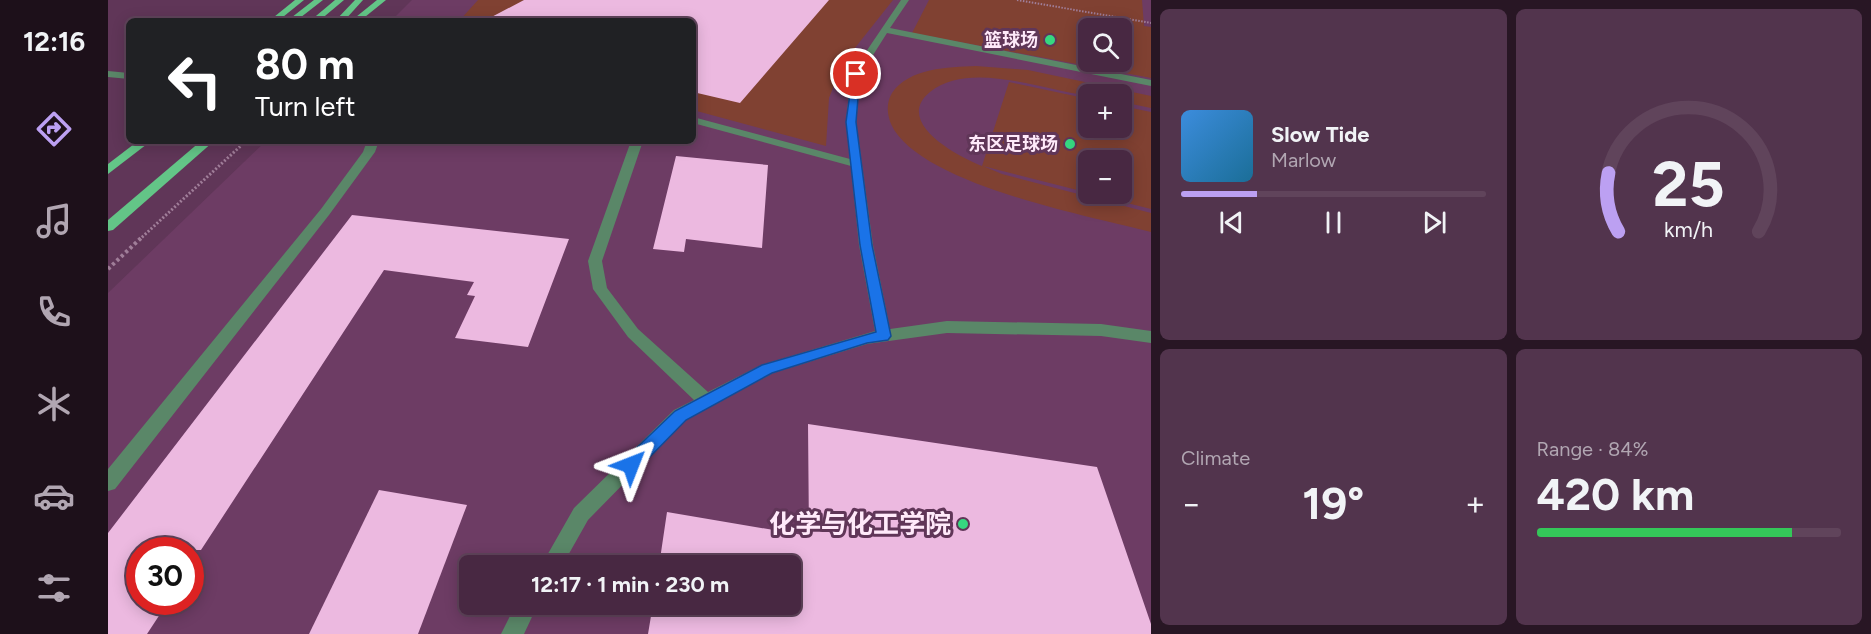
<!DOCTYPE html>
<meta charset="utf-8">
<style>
:root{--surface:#482842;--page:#52344d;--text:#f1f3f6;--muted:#b1a6b2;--line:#60445b;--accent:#bca0f2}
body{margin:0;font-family:Figtree,"Noto Sans SC",sans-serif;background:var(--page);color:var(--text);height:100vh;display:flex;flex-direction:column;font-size:22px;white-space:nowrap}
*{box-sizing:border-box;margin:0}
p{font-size:20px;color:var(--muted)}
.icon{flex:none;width:33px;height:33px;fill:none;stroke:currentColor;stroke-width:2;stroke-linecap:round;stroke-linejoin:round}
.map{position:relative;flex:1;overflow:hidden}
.sheet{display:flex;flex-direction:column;gap:9px;padding:9px;background:#281624;width:720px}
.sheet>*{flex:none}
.top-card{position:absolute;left:18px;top:18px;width:570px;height:126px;border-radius:9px;box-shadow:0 3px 15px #0003,0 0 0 2px var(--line);background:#202124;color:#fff;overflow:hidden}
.fabs{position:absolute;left:970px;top:18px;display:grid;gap:12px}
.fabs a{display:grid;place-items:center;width:54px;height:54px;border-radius:9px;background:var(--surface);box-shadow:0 3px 15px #0003,0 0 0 2px var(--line);font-size:30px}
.speed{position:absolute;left:18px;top:537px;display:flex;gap:12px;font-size:30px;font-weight:700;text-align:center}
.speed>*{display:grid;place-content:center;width:78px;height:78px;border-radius:50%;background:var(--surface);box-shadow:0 3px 15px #0003,0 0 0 2px var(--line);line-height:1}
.speed .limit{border:9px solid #d22;background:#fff;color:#111}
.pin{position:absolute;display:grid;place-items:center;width:51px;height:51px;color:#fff;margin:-26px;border:3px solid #fff;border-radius:50%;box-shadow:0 2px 6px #0007}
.me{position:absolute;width:66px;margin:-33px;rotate:45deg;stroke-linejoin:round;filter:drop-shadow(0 0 4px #0008)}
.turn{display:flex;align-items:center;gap:21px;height:126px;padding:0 30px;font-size:27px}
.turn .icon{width:78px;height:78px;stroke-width:2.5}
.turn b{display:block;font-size:42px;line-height:51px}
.big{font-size:45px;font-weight:700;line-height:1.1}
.sheet .tile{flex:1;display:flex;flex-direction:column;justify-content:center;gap:9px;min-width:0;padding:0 21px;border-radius:9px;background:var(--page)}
.sheet .dial{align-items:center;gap:0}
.dial svg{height:156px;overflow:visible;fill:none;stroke:var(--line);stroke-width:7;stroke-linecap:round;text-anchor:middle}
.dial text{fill:var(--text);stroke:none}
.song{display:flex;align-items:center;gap:18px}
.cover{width:72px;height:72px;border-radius:9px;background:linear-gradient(135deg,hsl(210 70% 55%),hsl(200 70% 35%))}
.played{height:6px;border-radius:3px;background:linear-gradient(90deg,var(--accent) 25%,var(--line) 25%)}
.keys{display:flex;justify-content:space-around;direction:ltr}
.heat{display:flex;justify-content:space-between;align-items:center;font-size:33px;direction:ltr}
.charge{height:9px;border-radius:4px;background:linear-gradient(90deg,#34c759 84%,var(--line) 0)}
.sheet .tiles{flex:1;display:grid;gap:9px;grid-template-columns:repeat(2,1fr)}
.trip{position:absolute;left:351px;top:555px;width:342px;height:60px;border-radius:9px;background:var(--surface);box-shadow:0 3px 15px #0003,0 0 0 2px var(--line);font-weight:700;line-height:60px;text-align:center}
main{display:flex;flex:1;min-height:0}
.tabs{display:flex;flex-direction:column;width:108px;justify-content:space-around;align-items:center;background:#1d101a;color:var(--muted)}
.tabs .icon{width:42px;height:42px}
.tabs .selected{color:var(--accent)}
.tabs b{font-size:27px;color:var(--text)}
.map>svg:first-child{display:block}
.built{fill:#6d3c64;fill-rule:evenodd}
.green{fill:#804132;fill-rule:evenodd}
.building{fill:#ecb9e0}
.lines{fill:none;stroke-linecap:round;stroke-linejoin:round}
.path-far2{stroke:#a07e99;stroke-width:2;stroke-dasharray:1.5 1.5;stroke-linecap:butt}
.path-far1{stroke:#a07e99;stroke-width:3;stroke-dasharray:2 2;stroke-linecap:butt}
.path{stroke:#a07e99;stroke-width:4;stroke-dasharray:3 3;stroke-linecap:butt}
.minor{fill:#5a8768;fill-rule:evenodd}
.major{fill:#63c587;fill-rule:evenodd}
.route{fill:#1a73e8;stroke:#114b97;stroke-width:1.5}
.poi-dot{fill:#36d880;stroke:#603658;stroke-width:2}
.labels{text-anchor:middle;stroke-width:6;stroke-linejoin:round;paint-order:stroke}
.far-poi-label{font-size:18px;font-weight:bold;fill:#ffeafa;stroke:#603658;text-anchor:end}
.near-poi-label{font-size:26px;font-weight:bold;fill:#ffeafa;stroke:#603658;text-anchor:end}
</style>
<main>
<nav class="tabs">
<b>12:16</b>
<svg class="icon selected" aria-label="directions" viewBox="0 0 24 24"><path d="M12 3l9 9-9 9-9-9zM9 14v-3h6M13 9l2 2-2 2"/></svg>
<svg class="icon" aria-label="music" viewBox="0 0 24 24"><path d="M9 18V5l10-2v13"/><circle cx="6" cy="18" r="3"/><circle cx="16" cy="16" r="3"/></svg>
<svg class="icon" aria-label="phone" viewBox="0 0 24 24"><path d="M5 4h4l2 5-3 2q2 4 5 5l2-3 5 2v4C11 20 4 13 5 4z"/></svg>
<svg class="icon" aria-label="climate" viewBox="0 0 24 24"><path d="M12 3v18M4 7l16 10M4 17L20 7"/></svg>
<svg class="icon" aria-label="car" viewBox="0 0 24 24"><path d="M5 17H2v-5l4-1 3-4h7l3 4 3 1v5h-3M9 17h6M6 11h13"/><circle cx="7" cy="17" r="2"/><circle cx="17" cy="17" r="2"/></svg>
<svg class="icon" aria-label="filters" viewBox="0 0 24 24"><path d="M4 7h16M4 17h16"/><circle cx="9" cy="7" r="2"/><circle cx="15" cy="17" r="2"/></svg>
</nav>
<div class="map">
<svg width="1043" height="634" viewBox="0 0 1043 634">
<rect width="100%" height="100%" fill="#603658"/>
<path class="built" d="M304,0h739v634h-1043v-341l158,-152h427v-120h-302zM981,28h33v34h-33zM981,94h33v34h-33zM981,160h33v34h-33zM32,550h50v52h-50zM362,566h320v38h-320z"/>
<g class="green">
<path d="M370,0h415l-50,63 -14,35 -3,48 -133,-36v-89h-234z"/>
<path d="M821,0h213l2,26 7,1v51l-239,-45zM981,28h33v34h-33z"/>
<path d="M868,66l52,4 123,26v12l-29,-6v-8c-12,0 -26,2 -36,1 -43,-5 -117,-35 -156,-3 -37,30 28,65 52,74l27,-84 80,17v29h33v-22l29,6v97l-60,-15h31v-34h-33v33l-106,-27 19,8 149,39v19c-62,-16 -233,-48 -260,-108 -4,-10 -5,-21 1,-31 17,-25 56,-26 84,-27z"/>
</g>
<g class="building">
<path d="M416,0h305l-89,103 -47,-11v-71h-209z"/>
<path d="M568,156l92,9 -6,83 -76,-9 -2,13 -31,-3z"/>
<path d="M244,215l217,24 -41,108 -73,-9 20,-42 -8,-1 7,-13 -90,-12 -183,280h-61v52h28l-21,32h-39v-101z"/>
<path d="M700,424l289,43 54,157v10h-503l5,-30h137v-38h-131l8,-54 142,24z"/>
<path d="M271,490l88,15 -49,129h-109z"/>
</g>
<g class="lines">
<path class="path-far2" d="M909,0l134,23"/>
<path class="path-far1" d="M31,240l107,-99"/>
<path class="path" d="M0,269l33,-31"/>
<g class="minor">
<path d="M793,0h8l-19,28 261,52v6l-264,-53 -26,41 -5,48 17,123 17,84 57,-8 154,3 50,7v12l-50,-7 -154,-3 -80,11 -94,29 -87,47 -98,100 -26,46h-21l33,-58 100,-98 20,-10 -66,-63 -35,-48 -5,-28 43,-120h12l-41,120 5,27 31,41 70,63 53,-27 114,-34 -16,-86 -8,-79 -158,-43v-6l157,42 -4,-37 5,-48z"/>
<path d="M0,71l21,2v6l-21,-2z"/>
<path d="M259,141h12l-4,11 -46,63 -214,274 -7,2v-22l213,-260 42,-57z"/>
<path d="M408,604h22l-14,30h-23z"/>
</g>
<g class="major">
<path d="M187,0h9l-26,21h-9z"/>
<path d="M206,0h9l-27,21h-9z"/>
<path d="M227,0h9l-25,21h-9z"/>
<path d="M247,0h8l-19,21h-9z"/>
<path d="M269,0h9l-26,21h-9z"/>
<path d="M30,141h13l-43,33v-10z"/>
<path d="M93,141h13l-101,89 -5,1v-11z"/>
</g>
</g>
<path class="route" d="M745,72l7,2 -4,48 16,123 19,91 -3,4 -21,3 -95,30 -86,47 -49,50 -6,2 -6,-2 -3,-5 3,-6 50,-48 87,-46 114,-33 -16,-87 -14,-123z"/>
<g class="poi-dot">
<circle cx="942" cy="40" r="6"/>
<circle cx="962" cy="144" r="6"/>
<circle cx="855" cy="524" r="6"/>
</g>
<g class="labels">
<g class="far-poi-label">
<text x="930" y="46">篮球场</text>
<text x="950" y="150">东区足球场</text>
</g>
<g class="near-poi-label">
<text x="843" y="533">化学与化工学院</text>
</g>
</g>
</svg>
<div class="fabs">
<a><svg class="icon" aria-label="search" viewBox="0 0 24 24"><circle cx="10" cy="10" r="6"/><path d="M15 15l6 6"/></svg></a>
<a>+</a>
<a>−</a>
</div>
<div class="speed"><div class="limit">30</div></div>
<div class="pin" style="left:748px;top:74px;background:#d93025"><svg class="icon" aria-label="arrive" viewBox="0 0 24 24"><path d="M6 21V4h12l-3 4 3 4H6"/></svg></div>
<svg class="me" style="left:523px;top:465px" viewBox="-20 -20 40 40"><path d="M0-17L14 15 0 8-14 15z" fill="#1a73e8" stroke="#fff" stroke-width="4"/></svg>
<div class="trip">12:17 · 1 min · 230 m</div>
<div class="top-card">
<div class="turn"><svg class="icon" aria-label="left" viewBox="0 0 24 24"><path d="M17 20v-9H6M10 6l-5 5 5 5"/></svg><div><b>80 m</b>Turn left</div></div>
</div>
</div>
<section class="sheet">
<div class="tiles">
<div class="tile">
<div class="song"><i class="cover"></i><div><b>Slow Tide</b><p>Marlow</p></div></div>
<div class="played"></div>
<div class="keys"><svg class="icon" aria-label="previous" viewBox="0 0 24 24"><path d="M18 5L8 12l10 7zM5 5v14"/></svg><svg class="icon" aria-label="pause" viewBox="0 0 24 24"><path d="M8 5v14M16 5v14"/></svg><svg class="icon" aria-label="next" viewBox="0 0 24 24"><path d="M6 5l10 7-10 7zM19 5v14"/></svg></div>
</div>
<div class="tile dial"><svg viewBox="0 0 100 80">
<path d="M14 69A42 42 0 1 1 86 69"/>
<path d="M14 69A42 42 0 0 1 9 39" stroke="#bca0f2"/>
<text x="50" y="56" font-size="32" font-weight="700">25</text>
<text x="50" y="72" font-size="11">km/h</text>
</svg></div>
<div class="tile"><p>Climate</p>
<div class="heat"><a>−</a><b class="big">19°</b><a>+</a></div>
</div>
<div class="tile"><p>Range · 84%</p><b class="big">420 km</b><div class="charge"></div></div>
</div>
</section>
</main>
